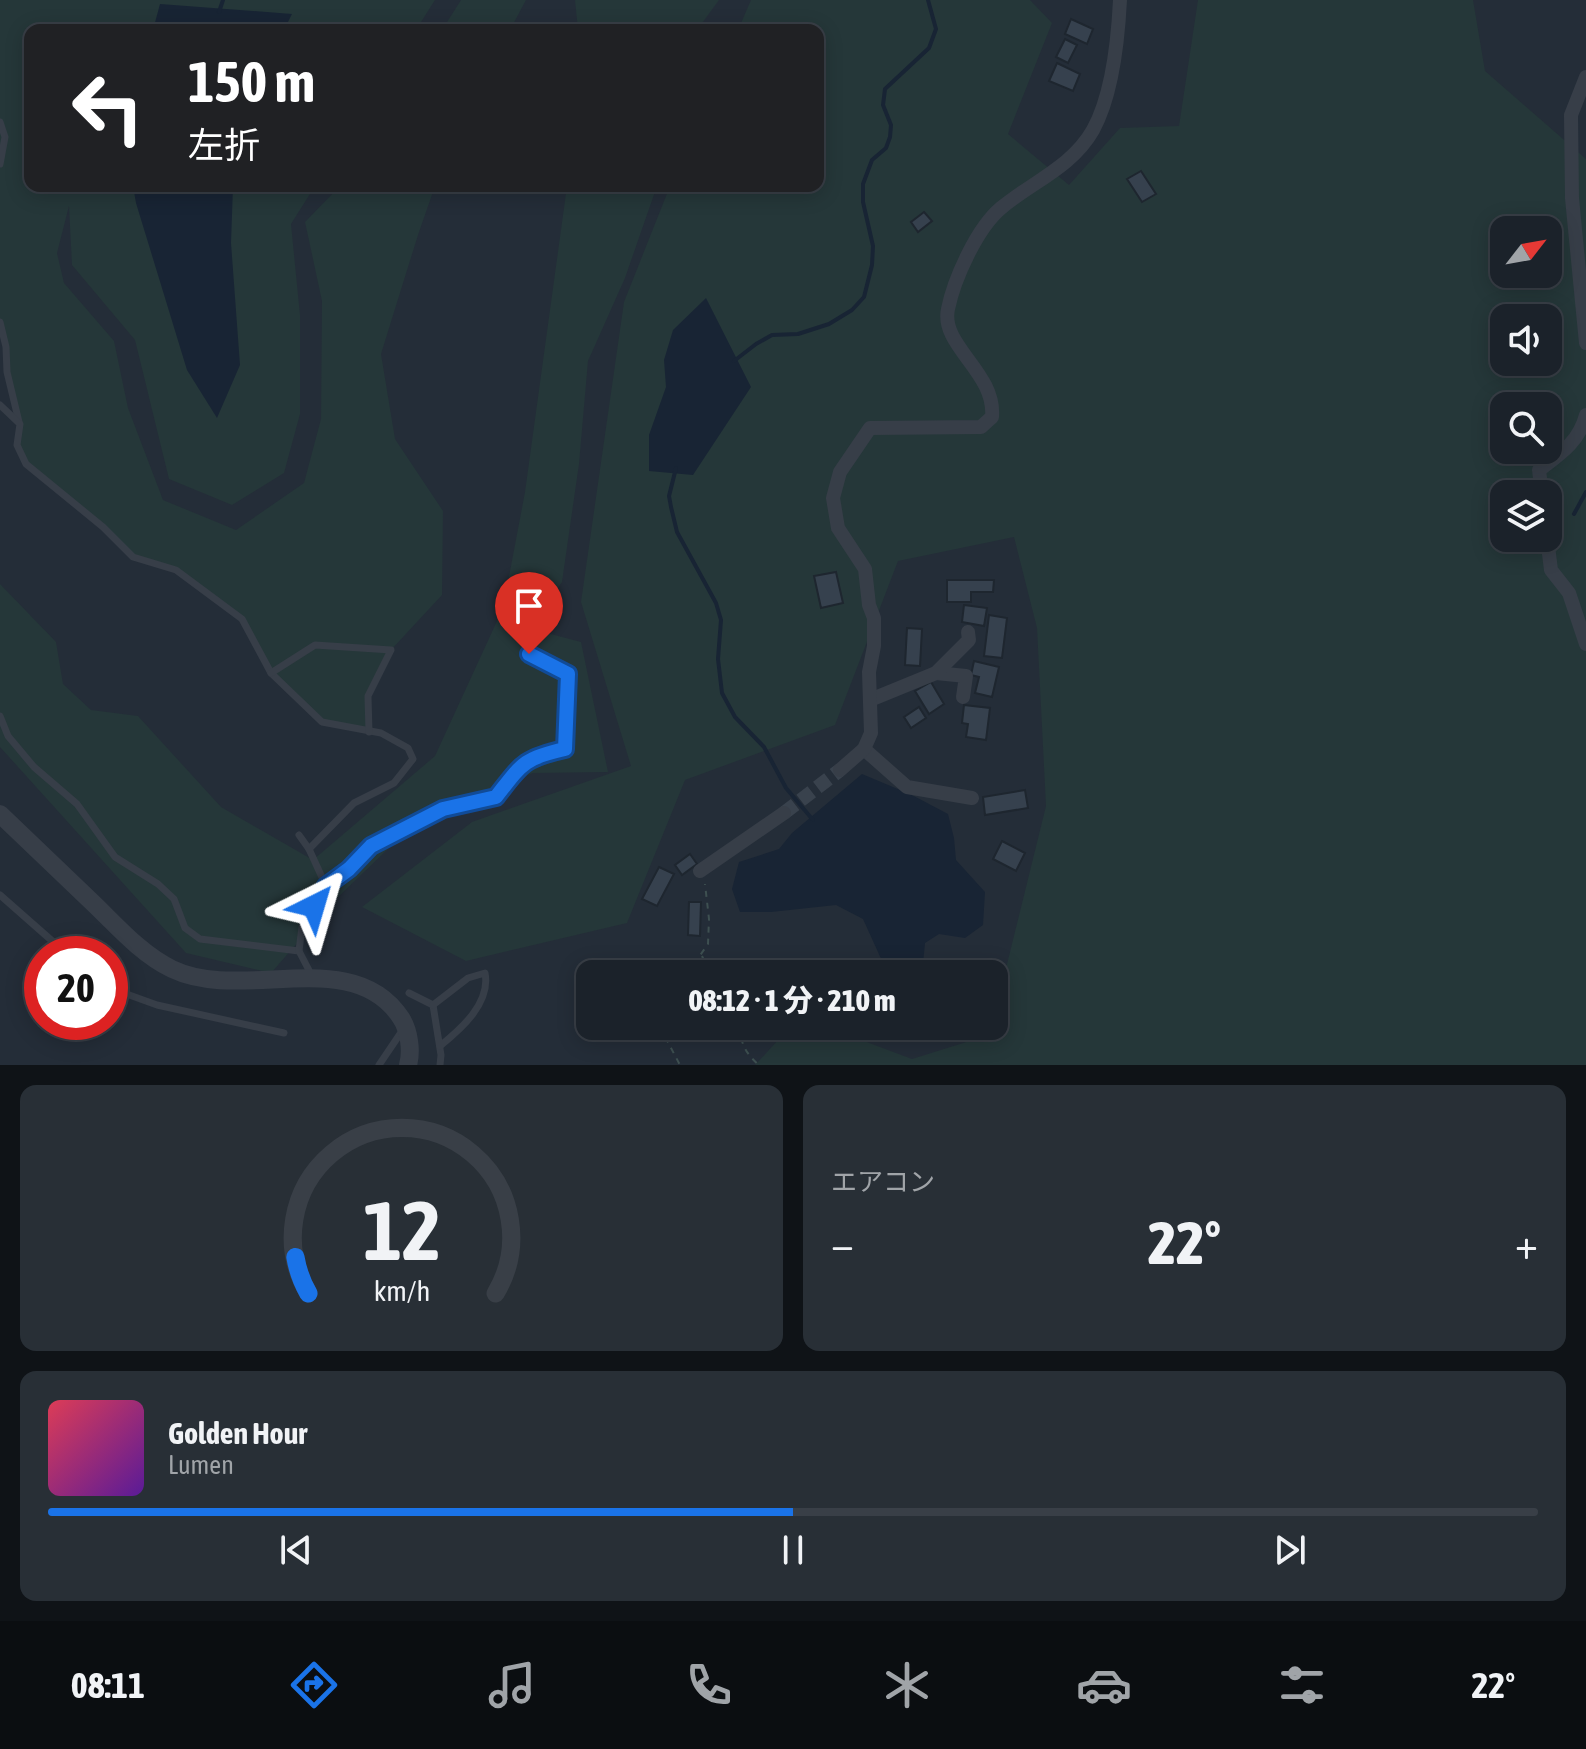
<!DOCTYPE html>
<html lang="ja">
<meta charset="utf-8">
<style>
:root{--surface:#1b222a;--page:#282f36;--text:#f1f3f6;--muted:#a0a4a8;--line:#393f47;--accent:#1a73e8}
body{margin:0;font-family:"Asap Condensed","Noto Sans JP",sans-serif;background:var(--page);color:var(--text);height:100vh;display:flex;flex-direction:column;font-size:30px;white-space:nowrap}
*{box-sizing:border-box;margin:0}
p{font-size:26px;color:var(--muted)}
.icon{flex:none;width:44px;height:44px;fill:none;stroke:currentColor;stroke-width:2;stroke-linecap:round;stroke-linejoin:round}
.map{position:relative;height:1065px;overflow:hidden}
.drawer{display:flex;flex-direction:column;gap:20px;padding:20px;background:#0f1317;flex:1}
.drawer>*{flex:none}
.hud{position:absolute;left:24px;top:24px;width:800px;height:168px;border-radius:16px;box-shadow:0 4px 20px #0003,0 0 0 2px var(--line);background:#202124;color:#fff;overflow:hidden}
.needle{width:52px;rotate:59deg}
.tools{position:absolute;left:1490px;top:216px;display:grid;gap:16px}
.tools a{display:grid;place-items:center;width:72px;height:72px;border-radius:16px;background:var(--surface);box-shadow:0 4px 20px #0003,0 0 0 2px var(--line);font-size:40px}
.speed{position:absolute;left:24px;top:936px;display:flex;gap:16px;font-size:40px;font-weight:700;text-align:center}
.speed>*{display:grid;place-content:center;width:104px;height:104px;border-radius:50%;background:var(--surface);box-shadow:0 4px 20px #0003,0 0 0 2px var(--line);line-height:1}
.speed .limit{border:12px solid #d22;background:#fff;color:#111}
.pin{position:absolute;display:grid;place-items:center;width:68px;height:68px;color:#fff;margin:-82px -34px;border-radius:50% 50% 50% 0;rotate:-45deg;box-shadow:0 0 8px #0007}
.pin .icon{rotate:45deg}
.me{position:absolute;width:88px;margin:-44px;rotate:40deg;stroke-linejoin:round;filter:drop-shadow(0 0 6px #0008)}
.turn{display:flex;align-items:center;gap:28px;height:168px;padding:0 32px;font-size:36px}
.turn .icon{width:104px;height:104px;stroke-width:2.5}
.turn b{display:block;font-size:56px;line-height:68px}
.big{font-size:60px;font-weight:800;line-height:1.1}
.drawer .widget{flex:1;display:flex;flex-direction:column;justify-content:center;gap:12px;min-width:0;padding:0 28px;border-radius:16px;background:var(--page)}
.drawer .dial{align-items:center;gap:0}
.dial svg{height:208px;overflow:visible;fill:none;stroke:var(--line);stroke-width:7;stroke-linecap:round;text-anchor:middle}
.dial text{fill:var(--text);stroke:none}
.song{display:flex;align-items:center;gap:24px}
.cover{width:96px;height:96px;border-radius:12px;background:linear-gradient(135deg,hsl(350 70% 55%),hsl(270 70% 35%))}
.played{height:8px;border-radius:4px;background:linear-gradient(90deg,var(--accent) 50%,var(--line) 50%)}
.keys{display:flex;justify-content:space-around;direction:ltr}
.heat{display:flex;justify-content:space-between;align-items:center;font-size:44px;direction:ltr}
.drawer .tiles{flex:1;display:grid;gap:20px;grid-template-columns:1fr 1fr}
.widget:last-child{grid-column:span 2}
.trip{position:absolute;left:576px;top:960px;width:432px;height:80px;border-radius:16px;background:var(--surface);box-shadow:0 4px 20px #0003,0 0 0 2px var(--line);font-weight:800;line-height:80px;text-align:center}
.menu{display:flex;height:128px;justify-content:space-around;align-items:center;background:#0b0e11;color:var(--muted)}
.menu .icon{width:56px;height:56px}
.menu .on{color:var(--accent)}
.menu b{font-size:36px;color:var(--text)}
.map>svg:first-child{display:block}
.green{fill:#253739;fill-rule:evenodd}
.water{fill:#182434}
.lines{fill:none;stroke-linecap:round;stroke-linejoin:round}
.stream{stroke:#182434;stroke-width:4}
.building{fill:#36414e;stroke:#1e262f;stroke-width:2}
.minor-tunnel{stroke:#39424d;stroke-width:14;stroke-dasharray:14 7;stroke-linecap:butt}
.path{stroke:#3e5051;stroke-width:2;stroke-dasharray:6 6;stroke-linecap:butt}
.service{stroke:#373e48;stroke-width:7}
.minor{stroke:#373e48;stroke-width:14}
.tertiary{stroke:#373e48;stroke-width:18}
.route-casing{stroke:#114b97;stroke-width:20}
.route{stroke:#1a73e8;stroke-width:14}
</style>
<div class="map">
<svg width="1586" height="1065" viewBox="0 0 1586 1065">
<rect width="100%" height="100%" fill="#242d38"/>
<g class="green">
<path d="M0,0h435l-19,30h-386v156h285l-24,38 9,91v99l-16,59 -52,32 -63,-26 -34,-139 -63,-75 -3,-59 -12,47 7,30 50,58 14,67 35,92 73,30 68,-47 17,-64 1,-118 -17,-79 35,-36h95l-17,49 -37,119 14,85 48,72 -1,84 -51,55 -23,46 1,36 -47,-10 -51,-49 -29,-54 -66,-48 -43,-14 -107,-93 -9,-19 3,-21 -20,-102z"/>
<path d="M461,0h65l-16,30h-68z"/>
<path d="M575,0h144l-22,30h-119z"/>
<path d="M751,0h279l22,23 -44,111 61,51 51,-57 59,-2 19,-126h275l12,71 101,88v906h-831l36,-39h33l88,33 77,-24 5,-9v-9l52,-211 -9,-178 -23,-91 -116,24 -63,164 -150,55 -58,143 -161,38 -104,-54 110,-85 159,-56 -50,-164 43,-300 46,-116h148v-156h-80zM1504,230h44v44h-44zM1504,318h44v44h-44zM1504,406h44v44h-44zM1504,494h44v44h-44z"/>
<path d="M567,186h90l-32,92 -37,83 -9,103 -17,118 -25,36 10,15 34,9 27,130 -75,1 -116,48 -81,78 -65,74 -85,-20 -186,-206v-163l56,58 7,42 28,26 47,6 83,91 92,53 122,-104 68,-148 22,-116z"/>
</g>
<g class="water">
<path d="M160,4l132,10 -8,16h-131z"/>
<path d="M133,186h100l-2,57 9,122 -23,53 -30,-48 -51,-167z"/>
<path d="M706,298l45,89 -58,88 -44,-4v-36l17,-48 -2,-27 9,-30z"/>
<path d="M862,774l50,21 36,19 6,24 2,22 29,32 -2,33 -18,13 -26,-4 -14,9 -3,31h-34l-25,-55 -27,-14 -65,7h-31l-8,-23 7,-27 40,-13 13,-16z"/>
</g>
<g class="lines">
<g class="stream">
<path d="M219,12l4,-12"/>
<path d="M734,361l22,-17 16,-9 26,-1 31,-10 23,-14 12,-13 8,-32 1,-19 -10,-44v-18l9,-24 14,-12 4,-11 1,-12 -8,-20 2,-16 44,-41 7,-19 -8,-29"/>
<path d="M676,468l-7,28 2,11 6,25 39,71 5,17 -3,39 4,34 13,24 29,30 22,41 27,32"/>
<path d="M1574,514l12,-22"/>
</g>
</g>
<g class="building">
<path d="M1071,19l22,10 -6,15 -22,-10z"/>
<path d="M1065,39l12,6 -9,18 -12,-6z"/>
<path d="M1057,63l23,11 -7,17 -24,-10z"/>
<path d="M1141,171l15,23 -14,8 -15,-23z"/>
<path d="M924,212l8,9 -14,11 -7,-10z"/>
<path d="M836,572l7,31 -22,5 -7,-32z"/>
<path d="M947,580h47l-1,12h-22v10h-24z"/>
<path d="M964,605l23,3 -3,18 -22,-4z"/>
<path d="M989,615l18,3 -5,40 -18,-2z"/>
<path d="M907,628l15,1 -2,37 -15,-1z"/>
<path d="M974,661l25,6 -7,30 -17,-4 4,-16 -8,-2z"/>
<path d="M931,682l13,22 -15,10 -14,-23z"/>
<path d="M964,705l26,3 -4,32 -20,-3 2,-13 -6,-1z"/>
<path d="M919,707l7,11 -15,10 -7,-11z"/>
<path d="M1025,790l3,18 -43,7 -2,-18z"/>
<path d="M1002,841l23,12 -9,18 -23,-12z"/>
<path d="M690,854l7,10 -15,11 -7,-10z"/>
<path d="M659,867l15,7 -17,32 -15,-7z"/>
<path d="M689,902h12l-1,34 -12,-1z"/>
</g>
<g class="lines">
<path class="minor-tunnel" d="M784,813l56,-43"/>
<g class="path">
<path d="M702,956l8,18"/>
<path d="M687,974l21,-30 1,-25 -4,-35"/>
<path d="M662,1026v5l18,34"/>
<path d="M740,1026c0,17 6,28 19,39"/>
</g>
<g class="service">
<path d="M0,122l5,15 -5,27"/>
<path d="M0,322l6,25 1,25 12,50"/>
<path d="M0,405l20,19 -3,21 9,19 77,63 30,30 43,13 66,49 29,54 51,49 59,11 27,15 5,11 -19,24 -40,20 -45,46"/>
<path d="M271,673l44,-28 76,5 -23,46 1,36"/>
<path d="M0,716l8,20 26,31 43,37 38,53 43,27 16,15 11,29 15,11 99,12"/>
<path d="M299,835l10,14 17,37"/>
<path d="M0,895l67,59"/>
<path d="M313,978l-14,-27 3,-24 24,-41 23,-17 22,-23 38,-22 34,-15 53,-12c25,-32 27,-39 69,-48l3,-75 -39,-20 -4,-30 -9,-19"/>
<path d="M110,988l47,17 127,28"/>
<path d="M409,993l24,12 8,50 -1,10"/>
<path d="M433,1005l35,-27 17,-5c6,30 -24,56 -45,73"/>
<path d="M379,1065l23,-34"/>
</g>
<g class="minor">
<path d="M1586,77l-15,38 1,83 14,145"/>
<path d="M1542,494l-3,-24c21,-16 40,-28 47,-55"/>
<path d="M1547,538l4,32 18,23 17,51"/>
<path d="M936,673l30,3 -3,21"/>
<path d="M870,700l66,-27 33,-33 -1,-8"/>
<path d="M864,749l43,38 65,11"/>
<path d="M840,770l24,-21 7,-16 -2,-61 5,-26v-28l-5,-13 -4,-36 -27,-41 -5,-30 7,-26 30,-44 111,-1 11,-10c4,-45 -52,-71 -44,-108 6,-30 29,-81 53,-101 31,-26 71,-41 92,-78 20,-36 25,-90 27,-130"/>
<path d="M700,871l84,-58"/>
</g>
<path class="tertiary" d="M0,814c31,30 62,59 93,89 24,23 48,51 79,66 70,34 181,-25 229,49 8,12 11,33 7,47"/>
</g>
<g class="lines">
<defs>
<path id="route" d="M314,906l12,-20 23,-17 22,-23 72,-37 53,-12c25,-32 27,-39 69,-48l3,-75 -39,-20"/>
</defs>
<use href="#route" class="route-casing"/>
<use href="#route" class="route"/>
</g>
</svg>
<div class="tools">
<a><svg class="needle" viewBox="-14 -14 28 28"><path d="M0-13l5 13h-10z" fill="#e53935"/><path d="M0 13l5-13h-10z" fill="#a0a4a8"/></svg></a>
<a><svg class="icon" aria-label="sound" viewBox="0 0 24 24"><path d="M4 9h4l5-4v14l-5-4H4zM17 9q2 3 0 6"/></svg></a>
<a><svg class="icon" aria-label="search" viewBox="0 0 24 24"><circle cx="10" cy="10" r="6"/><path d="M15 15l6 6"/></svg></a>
<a><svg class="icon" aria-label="layers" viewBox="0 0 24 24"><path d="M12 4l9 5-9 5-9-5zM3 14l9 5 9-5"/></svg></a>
</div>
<div class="speed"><div class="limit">20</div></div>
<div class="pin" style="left:529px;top:654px;background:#d93025"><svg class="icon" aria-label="arrive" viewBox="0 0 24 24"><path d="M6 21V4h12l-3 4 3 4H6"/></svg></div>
<svg class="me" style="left:314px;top:906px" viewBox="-20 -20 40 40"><path d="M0-17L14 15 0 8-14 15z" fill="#1a73e8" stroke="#fff" stroke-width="4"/></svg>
<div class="trip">08:12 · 1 分 · 210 m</div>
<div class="hud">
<div class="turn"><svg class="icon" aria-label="left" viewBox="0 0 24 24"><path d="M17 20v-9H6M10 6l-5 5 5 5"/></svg><div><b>150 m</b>左折</div></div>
</div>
</div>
<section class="drawer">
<div class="tiles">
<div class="widget dial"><svg viewBox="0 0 100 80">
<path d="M14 69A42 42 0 1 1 86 69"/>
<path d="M14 69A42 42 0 0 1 9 55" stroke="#1a73e8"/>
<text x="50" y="56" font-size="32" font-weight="700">12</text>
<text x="50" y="72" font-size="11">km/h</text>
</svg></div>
<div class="widget"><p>エアコン</p>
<div class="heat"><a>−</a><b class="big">22°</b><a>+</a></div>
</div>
<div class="widget">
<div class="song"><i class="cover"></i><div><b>Golden Hour</b><p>Lumen</p></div></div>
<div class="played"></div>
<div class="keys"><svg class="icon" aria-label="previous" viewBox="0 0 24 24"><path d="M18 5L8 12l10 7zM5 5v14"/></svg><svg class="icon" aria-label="pause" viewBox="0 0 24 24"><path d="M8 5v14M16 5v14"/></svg><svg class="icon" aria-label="next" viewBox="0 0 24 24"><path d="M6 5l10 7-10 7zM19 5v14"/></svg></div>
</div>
</div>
</section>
<nav class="menu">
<b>08:11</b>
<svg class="icon on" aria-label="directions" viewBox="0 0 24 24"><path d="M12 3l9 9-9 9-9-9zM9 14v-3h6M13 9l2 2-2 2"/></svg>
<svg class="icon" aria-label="music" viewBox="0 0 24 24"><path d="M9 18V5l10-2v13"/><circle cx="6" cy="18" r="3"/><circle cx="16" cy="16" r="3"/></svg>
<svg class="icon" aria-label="phone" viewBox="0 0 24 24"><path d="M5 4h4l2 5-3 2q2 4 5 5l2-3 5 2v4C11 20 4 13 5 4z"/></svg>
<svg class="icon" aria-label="climate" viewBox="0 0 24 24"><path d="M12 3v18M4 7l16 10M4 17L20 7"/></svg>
<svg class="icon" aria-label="car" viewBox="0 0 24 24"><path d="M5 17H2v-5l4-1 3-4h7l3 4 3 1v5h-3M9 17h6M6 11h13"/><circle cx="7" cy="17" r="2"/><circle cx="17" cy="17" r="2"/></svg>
<svg class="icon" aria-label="filters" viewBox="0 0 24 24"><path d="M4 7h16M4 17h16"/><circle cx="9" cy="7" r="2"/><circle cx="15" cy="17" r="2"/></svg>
<b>22°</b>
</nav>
